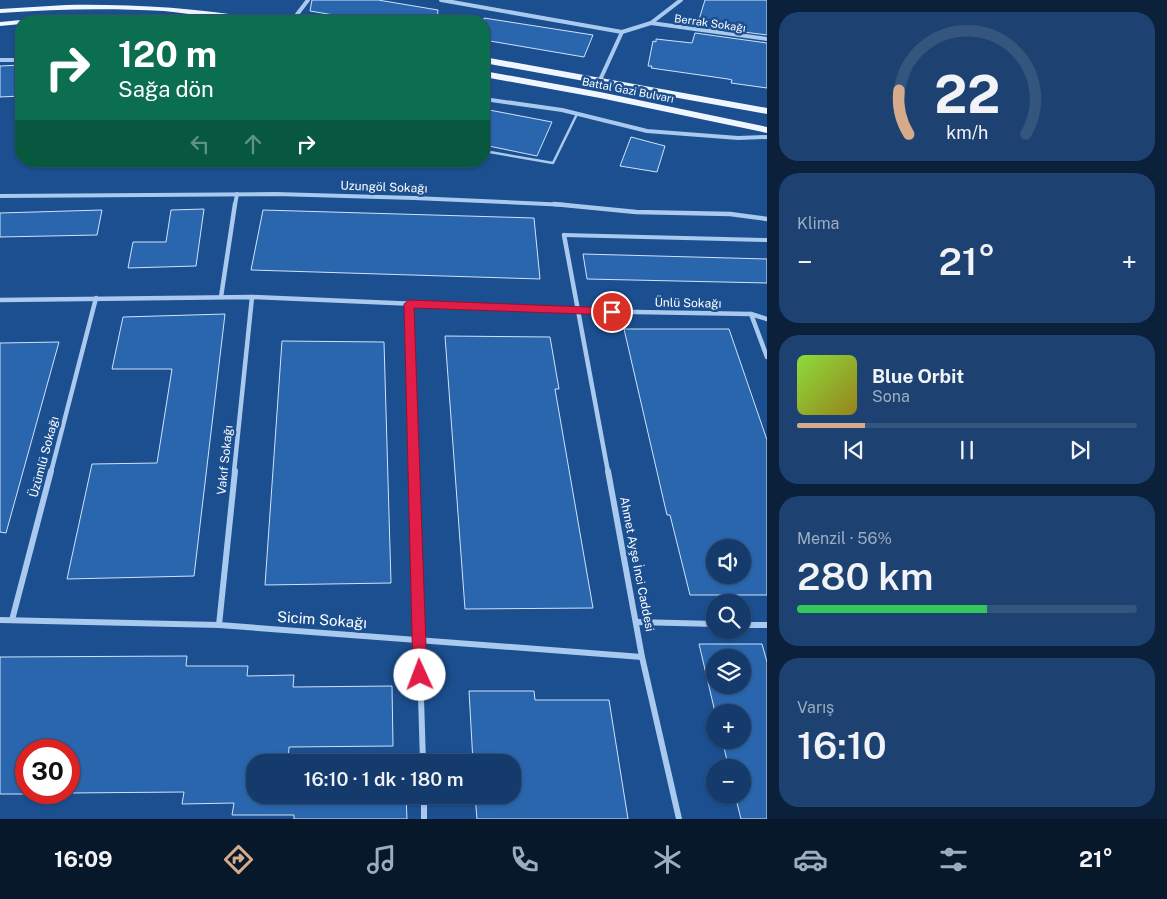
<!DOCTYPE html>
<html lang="tr">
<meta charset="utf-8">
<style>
:root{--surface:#143b6b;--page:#1d4271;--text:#f1f3f6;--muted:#9dadc1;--line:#33557e;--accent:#d6ab8b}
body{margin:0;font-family:"Public Sans",sans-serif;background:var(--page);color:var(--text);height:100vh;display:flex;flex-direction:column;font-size:19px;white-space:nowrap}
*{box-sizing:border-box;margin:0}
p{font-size:16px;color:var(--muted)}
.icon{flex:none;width:28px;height:28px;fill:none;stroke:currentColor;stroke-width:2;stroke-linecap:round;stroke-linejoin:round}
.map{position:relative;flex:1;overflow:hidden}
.drawer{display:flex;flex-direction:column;gap:12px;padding:12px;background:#0b203b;width:400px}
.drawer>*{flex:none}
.banner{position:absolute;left:15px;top:15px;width:475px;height:152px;border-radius:20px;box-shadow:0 1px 4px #0004,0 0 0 1px var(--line);background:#0b6e4f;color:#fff;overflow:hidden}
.buttons{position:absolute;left:706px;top:539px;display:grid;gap:10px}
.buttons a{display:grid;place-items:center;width:45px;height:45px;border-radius:50%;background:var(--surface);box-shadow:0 1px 4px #0004,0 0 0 1px var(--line);font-size:25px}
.speed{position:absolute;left:15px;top:739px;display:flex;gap:10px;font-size:25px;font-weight:700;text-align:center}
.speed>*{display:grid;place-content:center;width:65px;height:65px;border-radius:50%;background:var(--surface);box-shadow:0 1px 4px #0004,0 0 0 1px var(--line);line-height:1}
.speed .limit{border:8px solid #d22;background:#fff;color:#111}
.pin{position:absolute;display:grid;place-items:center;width:42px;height:42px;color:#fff;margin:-21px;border:2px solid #fff;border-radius:50%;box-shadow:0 1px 5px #0007}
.me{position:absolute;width:55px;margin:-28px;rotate:358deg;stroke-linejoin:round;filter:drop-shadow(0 0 4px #0008)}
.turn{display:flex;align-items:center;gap:18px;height:105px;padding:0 20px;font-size:22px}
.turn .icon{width:65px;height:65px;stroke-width:2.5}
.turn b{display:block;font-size:35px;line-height:42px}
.lanes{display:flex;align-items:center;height:48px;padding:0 20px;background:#0003;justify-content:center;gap:25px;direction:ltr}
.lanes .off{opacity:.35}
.big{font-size:38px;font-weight:600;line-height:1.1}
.drawer .tile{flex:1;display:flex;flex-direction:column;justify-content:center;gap:8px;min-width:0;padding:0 18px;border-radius:20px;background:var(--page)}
.drawer .dial{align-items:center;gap:0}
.dial svg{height:130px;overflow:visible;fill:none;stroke:var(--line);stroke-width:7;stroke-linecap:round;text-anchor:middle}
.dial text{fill:var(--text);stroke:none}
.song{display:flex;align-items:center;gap:15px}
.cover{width:60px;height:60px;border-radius:8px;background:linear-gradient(135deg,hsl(90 70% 55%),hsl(50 70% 35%))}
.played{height:5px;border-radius:2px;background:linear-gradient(90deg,var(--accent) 20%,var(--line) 20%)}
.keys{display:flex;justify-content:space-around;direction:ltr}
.heat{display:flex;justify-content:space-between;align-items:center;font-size:28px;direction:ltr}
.charge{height:8px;border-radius:4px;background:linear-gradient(90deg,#34c759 56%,var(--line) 0)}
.trip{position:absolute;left:246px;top:754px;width:275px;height:50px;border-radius:20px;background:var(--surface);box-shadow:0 1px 4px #0004,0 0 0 1px var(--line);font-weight:600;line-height:50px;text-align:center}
.dock{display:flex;height:80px;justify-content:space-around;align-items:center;background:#08182b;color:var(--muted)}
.dock .icon{width:35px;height:35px}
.dock .active{color:var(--accent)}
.dock b{font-size:22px;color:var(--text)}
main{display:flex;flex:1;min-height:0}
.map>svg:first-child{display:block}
.building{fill:#2a66ad;stroke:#cfe3fa;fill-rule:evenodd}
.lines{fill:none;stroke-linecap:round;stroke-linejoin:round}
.service-far1{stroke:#a9c9ee;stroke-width:2.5}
.service{stroke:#a9c9ee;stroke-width:4}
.minor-far2{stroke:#a9c9ee;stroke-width:4}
.minor-far1{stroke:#a9c9ee;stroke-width:4.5}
.minor{stroke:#a9c9ee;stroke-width:6}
.primary{fill:#f0f6ff;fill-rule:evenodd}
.route{fill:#e11d48;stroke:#92132f}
.labels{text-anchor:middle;stroke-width:5;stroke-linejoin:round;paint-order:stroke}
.far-street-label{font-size:11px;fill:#fff;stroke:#1b4f8f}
.street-label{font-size:12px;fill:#fff;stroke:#1b4f8f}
.near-street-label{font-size:15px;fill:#fff;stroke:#1b4f8f}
</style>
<main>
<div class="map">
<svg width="767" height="819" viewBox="0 0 767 819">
<rect width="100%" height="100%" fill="#1b4f8f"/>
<g class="building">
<path d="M312,0h66l60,10 -1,11h-67l-60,-10z"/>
<path d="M705,0h62v35l-70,-9z"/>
<path d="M484,18l109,17 -9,22 -100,-17z"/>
<path d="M695,33l72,10v45l-36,-5 1,-3 -4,-1 -77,-11 1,-2h-4l5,-25 3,1v-3l36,4z"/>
<path d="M21,65v31l-21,1v-31z"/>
<path d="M484,109l68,13 -15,34 -53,-11z"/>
<path d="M631,137l34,9 -8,26 -37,-6z"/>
<path d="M204,209l-8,57 -68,2 5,-26h33l5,-32z"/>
<path d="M102,210l-5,25 -97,2v-24z"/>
<path d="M263,210l271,8 6,61 -289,-9z"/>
<path d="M583,254l184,5v24l-180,-4z"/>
<path d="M225,314l-31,262 -127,3 25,-115 65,-1 15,-94h-60l11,-52z"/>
<path d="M624,329h105l38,111v155h-77l-20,-80h-3zM715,548h27v27h-27z"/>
<path d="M445,336l105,1 9,52h-4l38,219 -128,1z"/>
<path d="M282,341l102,1 7,241 -126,2z"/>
<path d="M59,342l-53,191 -6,-1v-189z"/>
<path d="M699,644h63l5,18v157h-26l-6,-24h7v-27h-13l-7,-28h20v-28h-27zM715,658h27v27h-27z"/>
<path d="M187,656l-1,10h62l-1,10 47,-1 -1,12 99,-1 1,60 -104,1 -1,15h-33v33h151l1,24h-113v-4h-62l2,-12 -52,1 2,-12 -115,1v-43h-43v44h-26v-137z"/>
<path d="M469,691h65l1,9h74l19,119h-151l-2,-24h37v-33h-39z"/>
</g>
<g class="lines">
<path class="service-far1" d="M484,151l69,12 24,-49"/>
<path class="service" d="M564,235l203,5"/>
<g class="minor-far2">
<path d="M441,0l181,32"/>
<path d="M292,21l16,-21"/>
<path d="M651,23l116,16"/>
<path d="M0,60h21"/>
<path d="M600,80l22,-48 29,-9 30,-23"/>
<path d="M484,99l78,11 85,21 91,7 29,-1"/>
<path d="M0,196l276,-2 138,4 154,7"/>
<path d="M235,205l2,-11"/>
</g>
<g class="minor-far1">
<path d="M554,204l82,8 94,2 37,5"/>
<path d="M564,235l44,237"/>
<path d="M221,297l14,-93"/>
<path d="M0,300l252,-3 326,14 173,3 16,5"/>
<path d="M409,304l5,168"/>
<path d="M751,314l16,43"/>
<path d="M51,472l45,-174"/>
<path d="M234,472l18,-175"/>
</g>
<g class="minor">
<path d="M414,471l9,291"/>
<path d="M608,471l34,186 37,162"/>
<path d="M0,620l219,5 423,32"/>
<path d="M12,620l39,-149"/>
<path d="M636,622l79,2"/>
<path d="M219,625l16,-154"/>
<path d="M742,625h25"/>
<path d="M424,795v24"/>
</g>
<g class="primary">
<path d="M66,5c66,-1 131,3 196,14l4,2c-32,2 -69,-7 -102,-10 -55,-3 -109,-2 -164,2v-4z"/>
<path d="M21,20l4,1h-4v3l-21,2v-4z"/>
<path d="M484,57l283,51v6l-283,-51z"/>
<path d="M484,71l116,21 167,35v6l-167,-35 -116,-21z"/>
</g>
</g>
<path class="route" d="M409,300l203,8 5,4 -5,3 -198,-7 13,367 -2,5 -5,1 -5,-1 -2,-5 -9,-371z"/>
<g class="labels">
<g class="far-street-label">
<text transform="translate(710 23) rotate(8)" y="4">Berrak Sokağı</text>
<text transform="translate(628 90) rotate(11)" y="4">Battal Gazi Bulvarı</text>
</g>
<g class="street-label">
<text transform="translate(384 187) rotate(2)" y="4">Uzungöl Sokağı</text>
<text transform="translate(688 303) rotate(1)" y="4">Ünlü Sokağı</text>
<text transform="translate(44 457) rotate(-75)" y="4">Üzümlü Sokağı</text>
<text transform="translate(225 460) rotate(-84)" y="4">Vakıf Sokağı</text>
<text transform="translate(637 564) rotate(79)" y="4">Ahmet Ayşe İnci Caddesi</text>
</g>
<g class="near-street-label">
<text transform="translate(322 620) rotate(4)" y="5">Sicim Sokağı</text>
</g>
</g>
</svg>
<div class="buttons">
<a><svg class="icon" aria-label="sound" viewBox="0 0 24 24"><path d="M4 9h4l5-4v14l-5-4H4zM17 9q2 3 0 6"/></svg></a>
<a><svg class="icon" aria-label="search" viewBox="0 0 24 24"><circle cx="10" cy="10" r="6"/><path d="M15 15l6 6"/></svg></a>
<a><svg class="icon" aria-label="layers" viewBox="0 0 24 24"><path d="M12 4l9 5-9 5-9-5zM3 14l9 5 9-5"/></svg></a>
<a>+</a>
<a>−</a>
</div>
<div class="speed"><div class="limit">30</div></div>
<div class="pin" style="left:612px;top:312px;background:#d93025"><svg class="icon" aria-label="arrive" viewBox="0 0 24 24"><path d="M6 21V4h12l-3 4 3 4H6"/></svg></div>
<svg class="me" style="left:420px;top:675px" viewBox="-20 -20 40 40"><circle r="19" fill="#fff"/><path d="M0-13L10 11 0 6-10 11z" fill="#e11d48"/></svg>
<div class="trip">16:10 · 1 dk · 180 m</div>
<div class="banner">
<div class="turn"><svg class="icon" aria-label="right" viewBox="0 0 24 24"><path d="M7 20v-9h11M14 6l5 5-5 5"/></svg><div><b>120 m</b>Sağa dön</div></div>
<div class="lanes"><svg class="icon off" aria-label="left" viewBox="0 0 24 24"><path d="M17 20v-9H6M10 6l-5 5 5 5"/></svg><svg class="icon off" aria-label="ahead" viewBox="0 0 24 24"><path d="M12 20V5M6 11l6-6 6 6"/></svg><svg class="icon" aria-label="right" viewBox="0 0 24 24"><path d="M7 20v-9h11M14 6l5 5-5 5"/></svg></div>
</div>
</div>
<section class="drawer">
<div class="tile dial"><svg viewBox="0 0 100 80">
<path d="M14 69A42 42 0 1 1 86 69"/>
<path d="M14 69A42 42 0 0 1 8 42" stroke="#d6ab8b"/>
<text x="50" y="56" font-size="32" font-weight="700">22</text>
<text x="50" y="72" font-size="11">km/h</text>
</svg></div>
<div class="tile"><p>Klima</p>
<div class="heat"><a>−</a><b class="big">21°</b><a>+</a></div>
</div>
<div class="tile">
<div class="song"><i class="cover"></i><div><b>Blue Orbit</b><p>Sona</p></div></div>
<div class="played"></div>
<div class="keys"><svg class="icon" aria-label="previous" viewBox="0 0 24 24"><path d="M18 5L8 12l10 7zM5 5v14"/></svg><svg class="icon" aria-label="pause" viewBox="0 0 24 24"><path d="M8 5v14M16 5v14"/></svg><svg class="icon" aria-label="next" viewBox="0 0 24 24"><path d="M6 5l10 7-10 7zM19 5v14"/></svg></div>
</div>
<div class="tile"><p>Menzil · 56%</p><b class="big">280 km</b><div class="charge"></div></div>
<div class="tile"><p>Varış</p><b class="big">16:10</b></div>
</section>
</main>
<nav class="dock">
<b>16:09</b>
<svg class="icon active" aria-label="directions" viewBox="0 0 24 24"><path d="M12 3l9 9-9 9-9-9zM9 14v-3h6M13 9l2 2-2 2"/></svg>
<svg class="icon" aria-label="music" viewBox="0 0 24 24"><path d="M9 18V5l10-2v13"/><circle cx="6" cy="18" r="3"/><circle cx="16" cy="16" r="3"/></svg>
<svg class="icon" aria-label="phone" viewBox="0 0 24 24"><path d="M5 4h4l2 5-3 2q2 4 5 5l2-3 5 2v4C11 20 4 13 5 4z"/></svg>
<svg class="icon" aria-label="climate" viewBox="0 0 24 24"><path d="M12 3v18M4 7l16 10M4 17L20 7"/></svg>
<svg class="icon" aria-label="car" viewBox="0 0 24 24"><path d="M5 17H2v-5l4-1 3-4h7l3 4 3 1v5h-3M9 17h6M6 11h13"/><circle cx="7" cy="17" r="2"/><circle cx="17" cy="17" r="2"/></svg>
<svg class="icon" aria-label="filters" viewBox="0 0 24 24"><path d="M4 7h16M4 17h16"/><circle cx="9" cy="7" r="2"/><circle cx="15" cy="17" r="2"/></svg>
<b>21°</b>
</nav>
